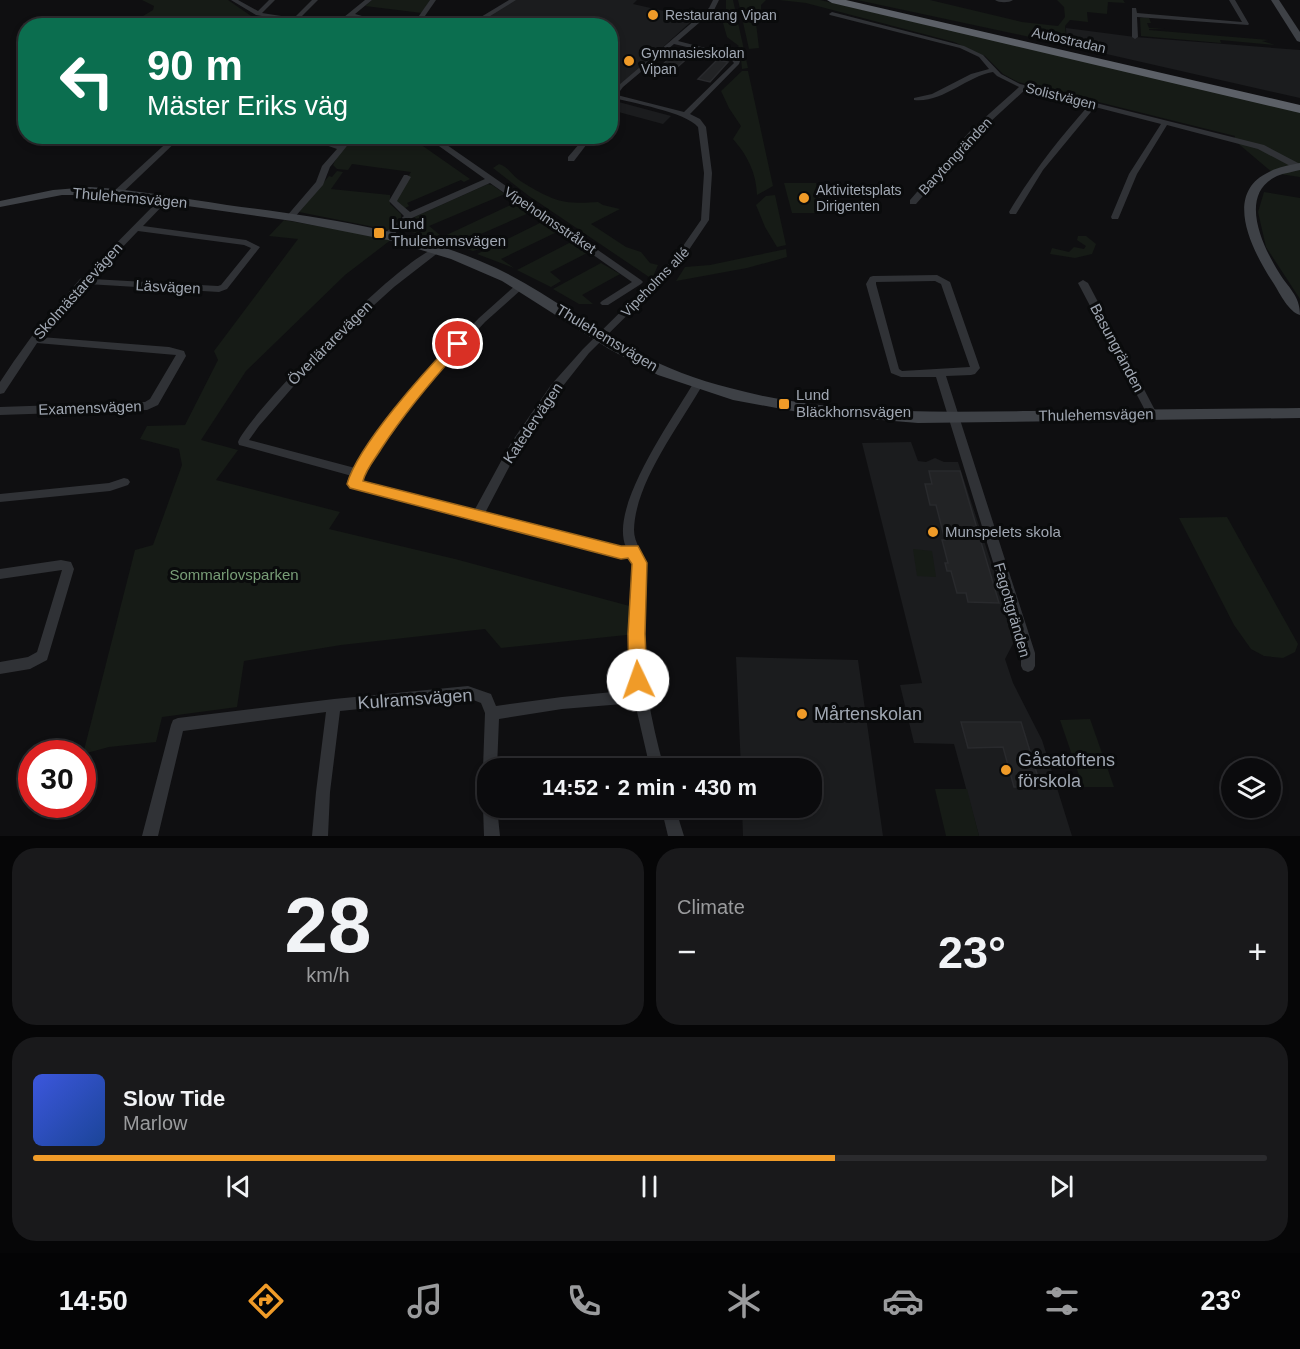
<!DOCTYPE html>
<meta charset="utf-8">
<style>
:root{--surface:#0b0b0d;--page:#19191b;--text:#f1f3f6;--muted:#9a9b9d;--line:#2b2b2e;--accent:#f09b28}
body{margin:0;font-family:Arial,sans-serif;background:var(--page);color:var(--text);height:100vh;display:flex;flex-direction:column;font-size:22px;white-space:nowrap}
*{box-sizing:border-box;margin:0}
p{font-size:20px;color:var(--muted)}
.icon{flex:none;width:33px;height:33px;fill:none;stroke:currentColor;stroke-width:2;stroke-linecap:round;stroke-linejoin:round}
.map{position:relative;height:836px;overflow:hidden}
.panel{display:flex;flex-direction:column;gap:12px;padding:12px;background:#060607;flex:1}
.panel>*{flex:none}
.banner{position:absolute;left:18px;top:18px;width:600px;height:126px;border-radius:24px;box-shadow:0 3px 9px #0003,0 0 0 2px var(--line);background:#0b6e4f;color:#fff;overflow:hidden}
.buttons{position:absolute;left:1221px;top:758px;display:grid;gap:12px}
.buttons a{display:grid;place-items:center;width:60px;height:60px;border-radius:50%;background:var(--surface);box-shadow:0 3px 9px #0003,0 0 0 2px var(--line);font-size:30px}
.speed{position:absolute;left:18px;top:740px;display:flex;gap:12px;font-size:30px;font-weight:700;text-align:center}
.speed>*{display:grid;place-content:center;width:78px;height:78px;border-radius:50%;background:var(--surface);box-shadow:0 3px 9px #0003,0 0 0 2px var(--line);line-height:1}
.speed .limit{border:9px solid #d22;background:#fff;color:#111}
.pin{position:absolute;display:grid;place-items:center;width:51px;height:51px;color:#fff;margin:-26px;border:3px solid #fff;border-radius:50%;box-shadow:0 2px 6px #0007}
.me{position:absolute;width:66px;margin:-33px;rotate:357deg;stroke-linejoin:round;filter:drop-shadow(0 0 4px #0008)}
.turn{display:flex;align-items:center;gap:21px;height:126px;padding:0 30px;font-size:27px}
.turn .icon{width:78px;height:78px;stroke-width:2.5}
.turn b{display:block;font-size:42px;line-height:51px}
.big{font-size:45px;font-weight:700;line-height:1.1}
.panel .widget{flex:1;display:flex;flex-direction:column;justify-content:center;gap:9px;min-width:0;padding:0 21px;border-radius:24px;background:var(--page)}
.panel .dial{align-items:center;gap:0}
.dial b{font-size:78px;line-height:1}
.song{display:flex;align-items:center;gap:18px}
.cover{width:72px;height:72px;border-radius:9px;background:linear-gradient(135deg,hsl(230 70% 55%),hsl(220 70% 35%))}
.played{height:6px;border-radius:3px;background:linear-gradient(90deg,var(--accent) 65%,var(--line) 65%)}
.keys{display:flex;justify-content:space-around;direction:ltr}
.heat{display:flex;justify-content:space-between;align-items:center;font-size:33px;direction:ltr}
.panel .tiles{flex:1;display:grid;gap:12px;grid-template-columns:1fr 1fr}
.widget:last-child{grid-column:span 2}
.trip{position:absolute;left:477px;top:758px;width:345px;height:60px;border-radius:24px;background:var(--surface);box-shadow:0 3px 9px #0003,0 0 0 2px var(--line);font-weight:700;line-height:60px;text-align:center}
.tabs{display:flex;height:96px;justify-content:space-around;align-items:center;background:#040405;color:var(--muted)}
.tabs .icon{width:42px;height:42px}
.tabs .on{color:var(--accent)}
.tabs b{font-size:27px;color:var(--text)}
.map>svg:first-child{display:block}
.built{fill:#1b1c1e}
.green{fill:#161b16}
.building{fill:#222325;stroke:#292a2d;stroke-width:1.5}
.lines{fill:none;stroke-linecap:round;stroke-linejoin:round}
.street{fill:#303236;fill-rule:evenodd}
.secondary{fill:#3e4146;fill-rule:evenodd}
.highway{fill:#5c6067;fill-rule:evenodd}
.route{fill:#f09b28;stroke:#9c651a;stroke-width:1.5}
.poi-dot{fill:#f09b28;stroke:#0a0b0c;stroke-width:2}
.labels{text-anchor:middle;stroke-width:6;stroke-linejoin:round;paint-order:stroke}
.far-poi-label{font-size:14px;fill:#a0a7b2;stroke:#0a0b0c;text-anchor:start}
.far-street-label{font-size:14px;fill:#a0a7b2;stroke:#0a0b0c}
.street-label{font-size:15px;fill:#a0a7b2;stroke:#0a0b0c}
.poi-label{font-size:15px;fill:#a0a7b2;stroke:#0a0b0c;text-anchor:start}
.park-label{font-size:15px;fill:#789d77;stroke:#0a0b0c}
.near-street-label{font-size:18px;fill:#a0a7b2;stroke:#0a0b0c}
.near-poi-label{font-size:18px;fill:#a0a7b2;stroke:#0a0b0c;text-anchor:start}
</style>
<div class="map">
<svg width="1300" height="836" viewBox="0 0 1300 836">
<rect width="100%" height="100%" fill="#0f0f11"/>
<g class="built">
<path d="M513,0h124l-4,4 62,14 -84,76 -1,-68h-140z"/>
<path d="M1066,28l69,9 165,13v48l-233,-53z"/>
<path d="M611,100l60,16 -8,8 -52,-14z"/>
<path d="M911,442l7,19 8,1 9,-4 9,4h14l58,176 -11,21 8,24 29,57 30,96h-93l-25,-92 -40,-1 -14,-58 22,-2 -60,-240z"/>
<path d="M736,657l122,3 25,176h-140l-1,-29h70v-39h-71z"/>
</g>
<g class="green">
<path d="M142,0h86l26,18 28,6 -154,1 25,-15 1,-4z"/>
<path d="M372,0h58l-8,13 -57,-7z"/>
<path d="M726,0h7l15,68 -6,1 -1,-10 -3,-3h-10l11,-10 -12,-9 -4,-14 8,-10 -5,-2z"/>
<path d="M738,0h28l-5,5v7l-5,11 3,25 -10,1z"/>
<path d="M779,0h41l480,111v66l-27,-4 -39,-33 1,-4 -217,-54 -15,-8 -18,-18 -31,-14 -148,-39z"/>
<path d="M857,0h73l92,22 36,4 7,-9 -1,-10 -7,-7h66l2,3 -17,-1 -1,12 -20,-2 1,10 -18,-2 -5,6 2,19z"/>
<path d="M1144,17l5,1 2,5h-4l2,5 16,1h-16v1l120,10 -7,1 13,4 -55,-5 1,3 -80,-7 -1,-18z"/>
<path d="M742,71h6l25,115 -16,9c-1,-22 -9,-39 -24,-56l8,-13 -12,-18 -8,-17z"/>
<path d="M399,136l11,1 60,42 -6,3 -3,-2 -54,23 2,3 -4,2 -9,-7v-5l15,-24 -59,-8 -4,6 -11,-1 -4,-4 5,-10 18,-18z"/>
<path d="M499,164c10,3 14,13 23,18 30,18 40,23 76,20l5,3 17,4 -29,15 35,23 15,5 9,11 8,2 -6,14 -123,-83 -36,-28z"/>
<path d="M337,171l6,1 -12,17 59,6v9l11,10v4l-12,12 -90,-18 30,-36 3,1z"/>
<path d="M784,183h32l9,30h-33z"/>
<path d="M488,184l4,1 13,9 -76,32 11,9c-11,4 -21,-1 -32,-4l10,-11 -4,-3z"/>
<path d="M1264,192l36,6v101l-34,-52 -8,-35z"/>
<path d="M775,195l11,50 -9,2 -12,-20 -9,-22 10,-9z"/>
<path d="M515,203l16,9 -57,25 12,10 -13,4 -35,-12z"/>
<path d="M284,220l108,19 -47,36 -99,96 -45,69 37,10 -22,30 124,32 -11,17 126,30 182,49 -1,26 -135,14 -16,-19 -144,16 -97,16 -7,46 -75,10 -6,25 -47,5 -26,7 52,-204 18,-5 29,-80 -3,-16 -39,-10 7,-13 38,-1 33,-65 -4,-9 84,-112 -29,-3z"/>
<path d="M544,221l15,10 -58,28 13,9 -37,-14z"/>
<path d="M1078,236h8l10,8 -4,10 -17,4 -25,-4 2,-6 17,4 5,-5 10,2 2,-3 -9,-6z"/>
<path d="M573,241l16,11 -39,20 11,9 -10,6 -34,-17z"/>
<path d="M786,249l1,8 -40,11 -71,13 9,-14 25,-2z"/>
<path d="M601,263l19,11 -38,21 11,9h-14l-26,-15z"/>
<path d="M1227,517l71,127 -3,8 -12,6 -19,-2 -13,-7 -17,-24 -55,-107z"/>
<path d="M913,549l19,2 4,26 -19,-1z"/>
<path d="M1090,719l24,68h-31l-23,-67z"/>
<path d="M935,789h32l12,47h-33z"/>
</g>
<g class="building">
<path d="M678,50l14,4 -18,16 -14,-3z"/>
<path d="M717,60l11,2 -18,20 -12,-3z"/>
<path d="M929,471h31l39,132 -31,-1 -2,-9h-9l-6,-22h-4l-2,-8h3l-6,-23h3l-9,-35h-6l-5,-21h7z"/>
<path d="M961,722h60l20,65h-27l-11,-40 -35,1z"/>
</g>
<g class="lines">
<g class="street">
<path d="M231,0h7l20,11 11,-11h6l-13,13 32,5 18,-18h6l-25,25 -3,-2 1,-2 -35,-6z"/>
<path d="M365,0h7l-17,14 14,4v2l-18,-3 -11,9h-7z"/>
<path d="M430,0h6l-18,26h-6z"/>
<path d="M509,0h7l-42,26h-8z"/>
<path d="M713,0h6l-5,10 -36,31 55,14 7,6 -1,3 -49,50 10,5 6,8 6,46 -3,47 -29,43 -91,90 -30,38 -40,57 -34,65 136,34h5c-18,-40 48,-130 68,-165h8l1,2c-23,41 -68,98 -69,146 0,13 9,22 11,35 1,23 -3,47 -3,70 1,45 10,89 22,133h-14l-15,-65 -73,6 -63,10 -2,49h-9v6l-3,-1 -2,-5 2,-55 -4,-10 -13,-5 -128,13 -10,81 -2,44h-16l4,-44 10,-80 -143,19 -25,105h-16l29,-111 2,-5 5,-2 156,-19 134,-13 23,8 5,12 66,-9 71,-7 -3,-40 3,-77 -2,-17 -10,1 -257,-65 -13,-5 -2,-3 3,-8 -109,-30 -4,-1 -1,-3c12,-30 174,-196 201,-194v4l-45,35 -42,38 -40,40 -53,61 -10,14 106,28 67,-91 57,-59 38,-34h6l2,2 -2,2 -38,34 -55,59 -67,93 -2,8 113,29 37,-68 40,-58 32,-36 91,-90 27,-39 3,-47 -6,-46c-12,-15 -67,-24 -87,-30l-1,-2 9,-10 90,-77zM674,44l55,13 5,6 -50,49 -67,-17 6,-8z"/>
<path d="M995,0h18c-4,3 -14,3 -18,0z"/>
<path d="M1229,0h6l14,24 -1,1 -111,-8 1,20 -3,2 -3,-2v-29h4l1,5 105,9z"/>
<path d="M832,12l132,34 19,9 18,19 19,10 244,61 36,19v3l-6,1 -36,-19 -91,-24 -30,49 -18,43 -1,2h-6l-1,-2 18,-43 32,-50 -66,-17 -52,63 -27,44h-6l-1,-2c23,-39 50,-73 80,-107l-63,-16 -49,45 -61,70h-6v-4l61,-70 48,-43 -22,-11 -4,-4c-28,5 -50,31 -79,28v-2l18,-4 39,-20 18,-5 -10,-12 -19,-9 -130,-33 -1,-1z"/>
<path d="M174,136h8l-63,60h-6v-4z"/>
<path d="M300,136h12l28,9 8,-9h7l-25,31 -7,18 -30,34h-3l-4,-2 30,-35 6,-16 15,-17z"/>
<path d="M425,136h9l207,144 2,2 -2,2 -33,21h-6l-2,-2 2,-2 30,-19 -142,-99 -78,35 -21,19h-6v-4l19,-17 -15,-15 15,-26h3l4,2 -14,24 13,11 75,-33z"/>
<path d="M586,136h7l-19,25h-6v-4z"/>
<path d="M161,198h3l4,2 -25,26 103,14 14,7 -33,42 -8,3 -132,-8 -46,53 128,10 15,4 2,5 -28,49 -11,5 -147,5v-8l145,-5 5,-3 26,-44 -139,-12 -33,50 -4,1v-12l14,-21 18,-25 48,-57 2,-1zM138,231l106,14 7,3 -30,37 -3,1 -126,-7z"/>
<path d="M937,275l13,7 30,86 -5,6 -4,1 -25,1 89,277v13l-2,4 -5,2 -5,-2 -2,-4v-13l-85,-276h-35l-10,-4 -25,-89 4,-7 3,-1zM935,281l6,3 29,83 -68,4 -3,-2 -23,-85v-2z"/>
<path d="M1083,280l5,3 69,131 -1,3 -4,1 -5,-4 -69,-131z"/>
<path d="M124,478l4,1 2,3 -2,3 -18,6 -110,11v-8l109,-11z"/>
<path d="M61,560l10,2 3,7 -27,91 -17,9 -30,5v-12l28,-5 9,-5 25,-82 -62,9v-10z"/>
<path d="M488,801v6h9l3,29h-16l-1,-29 2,-5z"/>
<path d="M661,807h14l9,29h-16z"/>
</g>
<g class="secondary">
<path d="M1271,0h8l21,32v10l-3,-1z"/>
<path d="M1300,163v7c-7,2 -16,3 -23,6 -39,18 -15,69 1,95 10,17 22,24 22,44 -11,-3 -20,-21 -26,-31 -20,-30 -53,-90 -5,-112 9,-5 21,-7 31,-9z"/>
<path d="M90,187c46,3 92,11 137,18 91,12 185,24 269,63 49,23 92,58 140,84 30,16 61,28 94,36 98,27 199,24 300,23 90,-1 180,-2 270,-3v10l-382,5 -109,-9 -76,-14 -75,-25 -49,-26 -107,-68 -51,-22 -63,-19 -96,-19 -182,-26h-48l-62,12v-6l53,-11z"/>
</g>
<path class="highway" d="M827,0h19l454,105v8l-468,-110z"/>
</g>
<path class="route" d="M458,339l4,2 2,3 -2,3c-29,32 -57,65 -81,102 -6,10 -15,20 -18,32l258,65h17l9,17 -2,71 2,46 -3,5 -6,3 -6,-3 -3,-5 -1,-46 4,-70 -4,-6 -7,1 -271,-71 -3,-4c11,-39 77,-112 107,-143z"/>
<g class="poi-dot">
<circle cx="653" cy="15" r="6"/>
<circle cx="629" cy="61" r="6"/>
<circle cx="804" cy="198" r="6"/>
<rect x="373" y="227" width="12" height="12" rx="3"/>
<rect x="778" y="398" width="12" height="12" rx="3"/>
<circle cx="933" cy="532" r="6"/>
<circle cx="802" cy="714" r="6"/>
<circle cx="1006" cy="770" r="6"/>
</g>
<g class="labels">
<g class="far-poi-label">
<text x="665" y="20">Restaurang Vipan</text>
<text x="641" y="58">Gymnasieskolan<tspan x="641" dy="16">Vipan</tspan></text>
<text x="816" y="195">Aktivitetsplats<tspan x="816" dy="16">Dirigenten</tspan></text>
</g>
<g class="far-street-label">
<text transform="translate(1069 40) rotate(13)" y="5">Autostradan</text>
<text transform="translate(1061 96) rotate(14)" y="5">Solistvägen</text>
<text transform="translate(955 156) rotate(-47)" y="5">Barytongränden</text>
<text transform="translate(550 220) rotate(34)" y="5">Vipeholmsstråket</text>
<text transform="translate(655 282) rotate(-46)" y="5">Vipeholms allé</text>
</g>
<g class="street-label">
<text transform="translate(130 198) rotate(5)" y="5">Thulehemsvägen</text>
<text transform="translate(168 287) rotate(3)" y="5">Läsvägen</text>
<text transform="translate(78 291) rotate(-48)" y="5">Skolmästarevägen</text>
<text transform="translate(607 338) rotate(31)" y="5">Thulehemsvägen</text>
<text transform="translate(330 343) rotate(-45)" y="5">Överlärarevägen</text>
<text transform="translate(1117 348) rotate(62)" y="5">Basungränden</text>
<text transform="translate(90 408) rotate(-2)" y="5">Examensvägen</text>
<text transform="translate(1096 415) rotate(-1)" y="5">Thulehemsvägen</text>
<text transform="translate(533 423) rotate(-56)" y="5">Katedervägen</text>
<text transform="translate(1012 610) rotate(74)" y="5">Fagottgränden</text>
</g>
<g class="poi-label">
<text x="391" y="229">Lund<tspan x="391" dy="17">Thulehemsvägen</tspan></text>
<text x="796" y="400">Lund<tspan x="796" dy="17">Bläckhornsvägen</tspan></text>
<text x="945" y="537">Munspelets skola</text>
</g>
<g class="park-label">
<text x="234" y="580">Sommarlovsparken</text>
</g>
<g class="near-street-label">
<text transform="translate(415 699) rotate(-4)" y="6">Kulramsvägen</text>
</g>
<g class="near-poi-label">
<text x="814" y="720">Mårtenskolan</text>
<text x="1018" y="766">Gåsatoftens<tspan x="1018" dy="21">förskola</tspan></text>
</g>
</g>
</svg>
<div class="buttons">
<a><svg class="icon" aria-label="layers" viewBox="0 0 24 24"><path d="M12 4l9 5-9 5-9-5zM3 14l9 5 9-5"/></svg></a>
</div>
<div class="speed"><div class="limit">30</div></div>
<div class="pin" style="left:458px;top:344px;background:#d93025"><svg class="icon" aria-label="arrive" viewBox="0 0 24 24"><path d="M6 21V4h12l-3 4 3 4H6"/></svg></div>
<svg class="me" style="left:638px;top:680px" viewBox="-20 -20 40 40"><circle r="19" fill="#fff"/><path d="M0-13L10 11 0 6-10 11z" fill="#f09b28"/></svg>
<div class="trip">14:52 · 2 min · 430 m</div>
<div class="banner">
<div class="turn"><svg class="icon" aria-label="left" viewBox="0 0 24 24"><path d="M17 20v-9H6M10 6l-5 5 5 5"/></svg><div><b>90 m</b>Mäster Eriks väg</div></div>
</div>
</div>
<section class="panel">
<div class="tiles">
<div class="widget dial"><b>28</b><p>km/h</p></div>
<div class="widget"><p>Climate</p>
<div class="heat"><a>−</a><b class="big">23°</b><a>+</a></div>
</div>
<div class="widget">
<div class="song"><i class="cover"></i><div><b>Slow Tide</b><p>Marlow</p></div></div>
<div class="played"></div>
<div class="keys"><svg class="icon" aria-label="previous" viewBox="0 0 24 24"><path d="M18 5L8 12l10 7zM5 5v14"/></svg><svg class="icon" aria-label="pause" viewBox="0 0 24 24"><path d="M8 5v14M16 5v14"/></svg><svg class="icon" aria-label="next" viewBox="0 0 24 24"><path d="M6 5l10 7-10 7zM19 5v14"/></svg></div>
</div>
</div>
</section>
<nav class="tabs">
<b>14:50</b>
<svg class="icon on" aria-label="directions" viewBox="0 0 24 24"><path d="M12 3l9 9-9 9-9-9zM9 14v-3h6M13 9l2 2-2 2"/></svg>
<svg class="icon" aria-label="music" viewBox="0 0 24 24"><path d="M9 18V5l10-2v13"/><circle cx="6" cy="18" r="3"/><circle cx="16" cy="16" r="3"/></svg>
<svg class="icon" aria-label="phone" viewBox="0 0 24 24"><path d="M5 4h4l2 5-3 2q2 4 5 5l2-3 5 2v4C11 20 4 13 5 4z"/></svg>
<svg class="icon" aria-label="climate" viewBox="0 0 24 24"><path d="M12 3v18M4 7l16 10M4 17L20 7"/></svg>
<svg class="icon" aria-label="car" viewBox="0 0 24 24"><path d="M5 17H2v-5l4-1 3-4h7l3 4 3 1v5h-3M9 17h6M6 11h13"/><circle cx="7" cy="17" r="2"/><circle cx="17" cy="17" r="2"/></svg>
<svg class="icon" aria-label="filters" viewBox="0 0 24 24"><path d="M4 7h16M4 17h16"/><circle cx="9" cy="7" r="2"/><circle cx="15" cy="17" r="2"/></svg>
<b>23°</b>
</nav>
